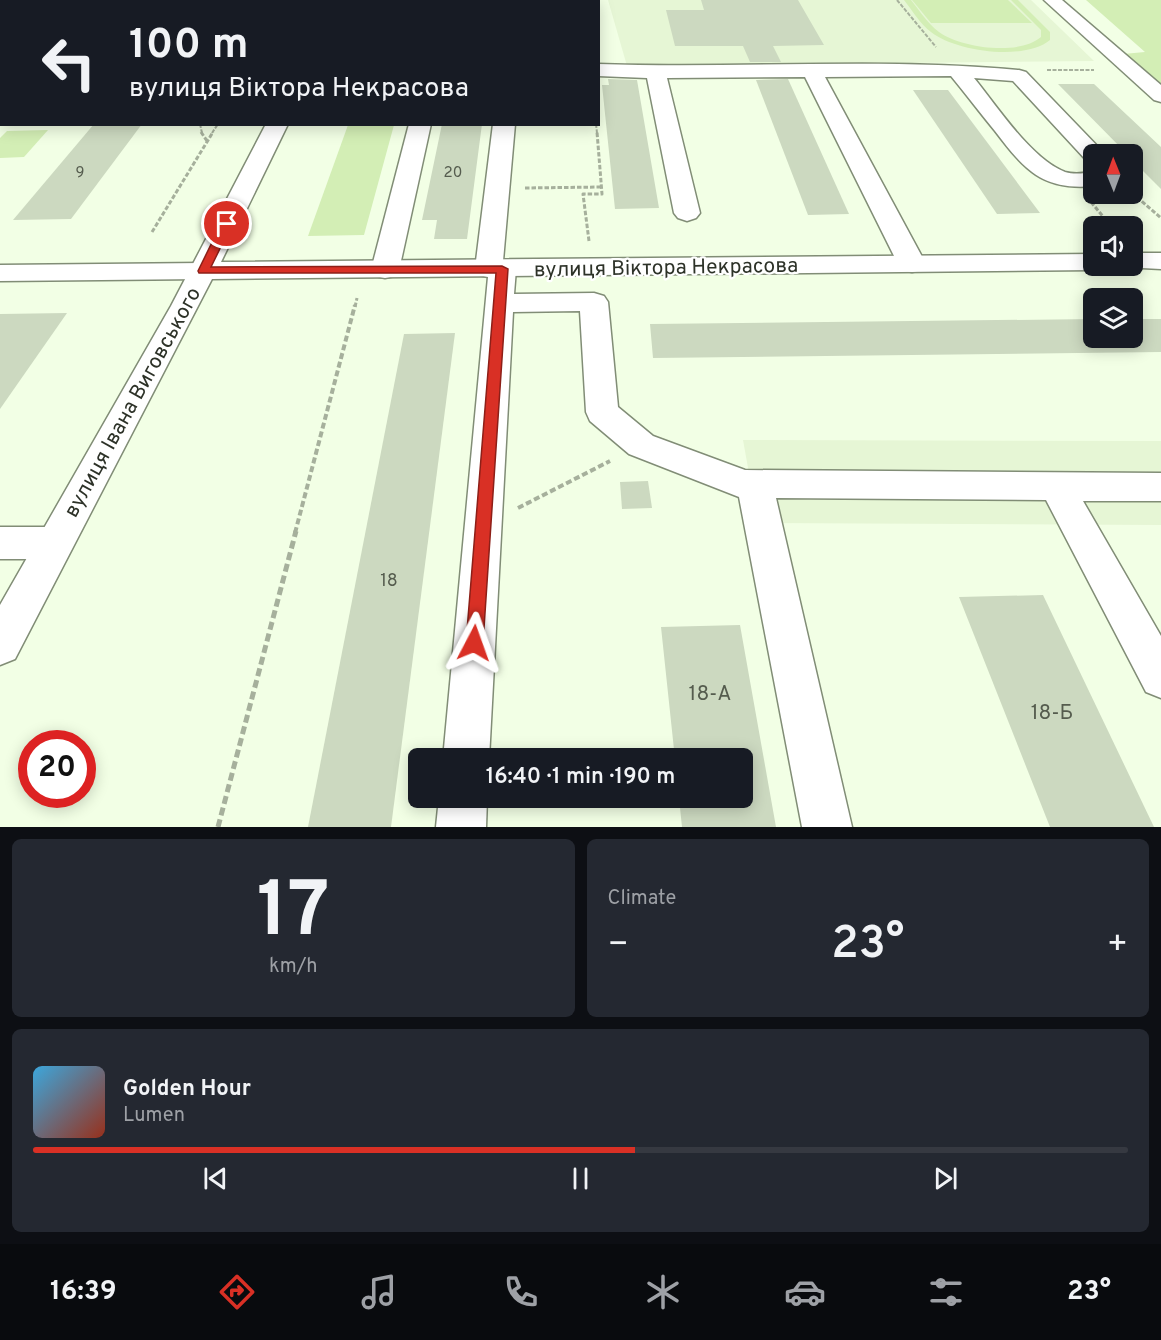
<!DOCTYPE html>
<meta charset="utf-8">
<style>
:root{--surface:#171b24;--page:#242831;--text:#f1f3f6;--muted:#9ea1a6;--line:#363941;--accent:#d93025}
body{margin:0;font-family:Overpass,sans-serif;background:var(--page);color:var(--text);height:100vh;display:flex;flex-direction:column;font-size:22px;white-space:nowrap}
*{box-sizing:border-box;margin:0}
p{font-size:20px;color:var(--muted)}
.icon{flex:none;width:33px;height:33px;fill:none;stroke:currentColor;stroke-width:2;stroke-linecap:round;stroke-linejoin:round}
.map{position:relative;height:827px;overflow:hidden}
.drawer{display:flex;flex-direction:column;gap:12px;padding:12px;background:#0d0f14;flex:1}
.drawer>*{flex:none}
.hud{position:absolute;left:0px;top:0px;width:600px;height:126px;box-shadow:0 3px 15px #0003;background:#171b24;color:var(--text);overflow:hidden}
.needle{width:39px;rotate:359deg}
.fabs{position:absolute;left:1083px;top:144px;display:grid;gap:12px}
.fabs a{display:grid;place-items:center;width:60px;height:60px;border-radius:9px;background:var(--surface);box-shadow:0 3px 15px #0003;font-size:30px}
.speed{position:absolute;left:18px;top:730px;display:flex;gap:12px;font-size:30px;font-weight:700;text-align:center}
.speed>*{display:grid;place-content:center;width:78px;height:78px;border-radius:50%;background:var(--surface);box-shadow:0 3px 15px #0003;line-height:1}
.speed .limit{border:9px solid #d22;background:#fff;color:#111}
.pin{position:absolute;display:grid;place-items:center;width:51px;height:51px;color:#fff;margin:-26px;border:3px solid #fff;border-radius:50%;box-shadow:0 2px 6px #0007}
.me{position:absolute;width:66px;margin:-33px;rotate:4deg;stroke-linejoin:round;filter:drop-shadow(0 0 4px #0008)}
.turn{display:flex;align-items:center;gap:21px;height:126px;padding:0 30px;font-size:27px}
.turn .icon{width:78px;height:78px;stroke-width:2.5}
.turn b{display:block;font-size:42px;line-height:51px}
.big{font-size:45px;font-weight:600;line-height:1.1}
.drawer .card{flex:1;display:flex;flex-direction:column;justify-content:center;gap:9px;min-width:0;padding:0 21px;border-radius:9px;background:var(--page)}
.drawer .dial{align-items:center;gap:0}
.dial b{font-size:78px;line-height:1}
.song{display:flex;align-items:center;gap:18px}
.cover{width:72px;height:72px;border-radius:9px;background:linear-gradient(135deg,hsl(200 70% 55%),hsl(10 70% 35%))}
.played{height:6px;border-radius:3px;background:linear-gradient(90deg,var(--accent) 55%,var(--line) 55%)}
.keys{display:flex;justify-content:space-around;direction:ltr}
.heat{display:flex;justify-content:space-between;align-items:center;font-size:33px;direction:ltr}
.drawer .tiles{flex:1;display:grid;gap:12px;grid-template-columns:1fr 1fr}
.card:last-child{grid-column:span 2}
.trip{position:absolute;left:408px;top:748px;width:345px;height:60px;border-radius:9px;background:var(--surface);box-shadow:0 3px 15px #0003;font-weight:600;line-height:60px;text-align:center}
.menu{display:flex;height:96px;justify-content:space-around;align-items:center;background:#090b0e;color:var(--muted)}
.menu .icon{width:42px;height:42px}
.menu .active{color:var(--accent)}
.menu b{font-size:27px;color:var(--text)}
.map>svg:first-child{display:block}
.built{fill:#e6f6d5}
.green{fill:#d3eeb5}
.building{fill:#ccd9c0}
.lines{fill:none;stroke-linecap:round;stroke-linejoin:round}
.minor-casing{stroke:#818d76;stroke-width:3}
.major-casing{stroke:#818d76;stroke-width:3}
.path-far3{stroke:#a6b09c;stroke-width:2;stroke-dasharray:4 1.5;stroke-linecap:butt}
.path-far2{stroke:#a6b09c;stroke-width:3;stroke-dasharray:4.5 2;stroke-linecap:butt}
.path-far1{stroke:#a6b09c;stroke-width:4;stroke-dasharray:6 3;stroke-linecap:butt}
.path{stroke:#a6b09c;stroke-width:5;stroke-dasharray:8 4;stroke-linecap:butt}
.minor{fill:#fff;fill-rule:evenodd}
.major{fill:#fff;fill-rule:evenodd}
.route{fill:#d93025;stroke:#8d1f18;stroke-width:1.5}
.labels{text-anchor:middle;stroke-width:4.5;stroke-linejoin:round;paint-order:stroke}
.far-number-label{font-size:15px;fill:#555c4e}
.number-label{font-size:18px;fill:#555c4e}
.street-label{font-size:21px;fill:#2d3228;stroke:#fff}
.near-number-label{font-size:21px;fill:#555c4e}
</style>
<div class="map">
<svg width="1161" height="827" viewBox="0 0 1161 827">
<rect width="100%" height="100%" fill="#f2ffe5"/>
<g class="built">
<path d="M608,0h423l63,61 -467,5z"/>
<path d="M743,440l418,1v84l-403,-2z"/>
</g>
<g class="green">
<path d="M904,0h7c8,10 17,24 28,32 22,16 80,24 102,5v-7l-30,-30h7l32,32v8c-25,21 -94,12 -119,-8 -11,-8 -19,-22 -27,-32z"/>
<path d="M912,0h96l24,23h-101z"/>
<path d="M1086,0h75v87l-38,-33 22,-2z"/>
<path d="M348,125h46l-30,110 -56,1z"/>
<path d="M48,130l-24,27 -24,1v-20l7,-7z"/>
</g>
<g class="building">
<path d="M701,0h97l26,45 -51,1 8,16h-31l-7,-16h-68l-9,-36h38z"/>
<path d="M608,79l29,1 22,128 -44,1 -13,-124h7z"/>
<path d="M788,79l61,135 -41,1 -52,-135z"/>
<path d="M1058,84h36l67,63v42l-29,-29v-6h-5z"/>
<path d="M913,90h35l92,123 -43,1z"/>
<path d="M94,124h48l-71,95 -58,1z"/>
<path d="M442,124h40l-15,115h-33l3,-19h-15z"/>
<path d="M67,313l-67,96v-95z"/>
<path d="M1094,319v19h38v-19h29v33l-508,6 -3,-34z"/>
<path d="M455,333l-64,494h-83l96,-493z"/>
<path d="M648,481l4,27 -30,1 -2,-27z"/>
<path d="M1043,595l111,232h-104l-91,-230z"/>
<path d="M740,625l36,202h-94l-3,-29h63v-39h-67l-14,-132z"/>
</g>
<g class="lines">
<defs>
<g id="minor">
<path d="M442,0h16l-17,2z"/>
<rect x="509" y="0" width="16" height="2"/>
<path d="M1044,0h18l99,85v17l-7,-2z"/>
<path d="M598,64c140,5 282,-7 421,6l7,2 79,82h-11v8l-8,-2 -73,-79 -39,-3c23,28 57,81 91,94 10,3 19,1 29,0v14c-52,5 -70,-17 -99,-55 -15,-18 -29,-37 -44,-55l-126,1 101,187 -4,6 -10,2 -10,-2 -4,-6 -93,-187 -138,1 33,135 -4,5 -9,3 -9,-3 -4,-5 -27,-135 -49,-2z"/>
<path d="M409,124h22l-32,146 -4,6 -10,2 -10,-2 -4,-6z"/>
<path d="M493,124h22l-12,137 9,2 4,6 -2,25 80,-1 10,3 4,6 10,105 35,29 92,34 416,3v28h-78l78,135v62l-15,-6 -100,-192 -270,-2 76,329h-50l-63,-330 -110,-43 -39,-33 -4,-9 -6,-101 -67,1 -24,447h-46l45,-482 -9,-2 -4,-6z"/>
<path d="M203,263l10,2 4,6 -4,6 -10,2 -203,2v-16z"/>
<path d="M0,527h55l13,5 6,11 -6,11 -13,5h-55z"/>
<path d="M439,798h48l-1,29h-50z"/>
</g>
<g id="major">
<path d="M331,0h16l-17,2z"/>
<path d="M266,124h22l-67,138 873,-8v12h11l-11,4 -882,9 -197,380 -15,6v-60l171,-299z"/>
<path d="M1132,253h29v16l-39,-2 10,-1z"/>
</g>
</defs>
<use href="#minor" class="minor-casing"/>
<use href="#major" class="major-casing"/>
<g class="path-far3">
<path d="M897,0l39,47"/>
<path d="M1047,70h47"/>
<path d="M200,124l2,9"/>
<path d="M596,124l1,9"/>
<path d="M212,133l6,-9"/>
</g>
<g class="path-far2">
<path d="M201,132l6,9"/>
<path d="M525,188l77,-1"/>
<path d="M1132,193l29,25"/>
<path d="M1091,202l20,24"/>
<path d="M152,232l61,-100"/>
<path d="M589,241l-6,-47h19l-5,-62"/>
<path d="M355,307l2,-9"/>
</g>
<g class="path-far1">
<path d="M518,508l92,-47"/>
<path d="M295,533l60,-228"/>
</g>
<path class="path" d="M218,827l78,-296"/>
<use href="#minor" class="minor"/>
<use href="#major" class="major"/>
</g>
<path class="route" d="M227,221l5,3 -21,43 291,-1 6,3 -25,374 -3,5 -6,3 -6,-3 -2,-5 30,-370h-297l-1,-2 23,-47z"/>
<g class="labels">
<g class="far-number-label">
<text x="80" y="177">9</text>
<text x="453" y="177">20</text>
</g>
<g class="number-label">
<text x="389" y="586">18</text>
</g>
<g class="street-label">
<text transform="translate(666 267) rotate(-1)" y="7">вулиця Віктора Некрасова</text>
<text transform="translate(132 402) rotate(-61)" y="7">вулиця Івана Виговського</text>
</g>
<g class="near-number-label">
<text x="710" y="700">18-А</text>
<text x="1052" y="719">18-Б</text>
</g>
</g>
</svg>
<div class="fabs">
<a><svg class="needle" viewBox="-14 -14 28 28"><path d="M0-13l5 13h-10z" fill="#e53935"/><path d="M0 13l5-13h-10z" fill="#9ea1a6"/></svg></a>
<a><svg class="icon" aria-label="sound" viewBox="0 0 24 24"><path d="M4 9h4l5-4v14l-5-4H4zM17 9q2 3 0 6"/></svg></a>
<a><svg class="icon" aria-label="layers" viewBox="0 0 24 24"><path d="M12 4l9 5-9 5-9-5zM3 14l9 5 9-5"/></svg></a>
</div>
<div class="speed"><div class="limit">20</div></div>
<div class="pin" style="left:227px;top:224px;background:#d93025"><svg class="icon" aria-label="arrive" viewBox="0 0 24 24"><path d="M6 21V4h12l-3 4 3 4H6"/></svg></div>
<svg class="me" style="left:474px;top:643px" viewBox="-20 -20 40 40"><path d="M0-17L14 15 0 8-14 15z" fill="#d93025" stroke="#fff" stroke-width="4"/></svg>
<div class="trip">16:40 · 1 min · 190 m</div>
<div class="hud">
<div class="turn"><svg class="icon" aria-label="left" viewBox="0 0 24 24"><path d="M17 20v-9H6M10 6l-5 5 5 5"/></svg><div><b>100 m</b>вулиця Віктора Некрасова</div></div>
</div>
</div>
<section class="drawer">
<div class="tiles">
<div class="card dial"><b>17</b><p>km/h</p></div>
<div class="card"><p>Climate</p>
<div class="heat"><a>−</a><b class="big">23°</b><a>+</a></div>
</div>
<div class="card">
<div class="song"><i class="cover"></i><div><b>Golden Hour</b><p>Lumen</p></div></div>
<div class="played"></div>
<div class="keys"><svg class="icon" aria-label="previous" viewBox="0 0 24 24"><path d="M18 5L8 12l10 7zM5 5v14"/></svg><svg class="icon" aria-label="pause" viewBox="0 0 24 24"><path d="M8 5v14M16 5v14"/></svg><svg class="icon" aria-label="next" viewBox="0 0 24 24"><path d="M6 5l10 7-10 7zM19 5v14"/></svg></div>
</div>
</div>
</section>
<nav class="menu">
<b>16:39</b>
<svg class="icon active" aria-label="directions" viewBox="0 0 24 24"><path d="M12 3l9 9-9 9-9-9zM9 14v-3h6M13 9l2 2-2 2"/></svg>
<svg class="icon" aria-label="music" viewBox="0 0 24 24"><path d="M9 18V5l10-2v13"/><circle cx="6" cy="18" r="3"/><circle cx="16" cy="16" r="3"/></svg>
<svg class="icon" aria-label="phone" viewBox="0 0 24 24"><path d="M5 4h4l2 5-3 2q2 4 5 5l2-3 5 2v4C11 20 4 13 5 4z"/></svg>
<svg class="icon" aria-label="climate" viewBox="0 0 24 24"><path d="M12 3v18M4 7l16 10M4 17L20 7"/></svg>
<svg class="icon" aria-label="car" viewBox="0 0 24 24"><path d="M5 17H2v-5l4-1 3-4h7l3 4 3 1v5h-3M9 17h6M6 11h13"/><circle cx="7" cy="17" r="2"/><circle cx="17" cy="17" r="2"/></svg>
<svg class="icon" aria-label="filters" viewBox="0 0 24 24"><path d="M4 7h16M4 17h16"/><circle cx="9" cy="7" r="2"/><circle cx="15" cy="17" r="2"/></svg>
<b>23°</b>
</nav>
